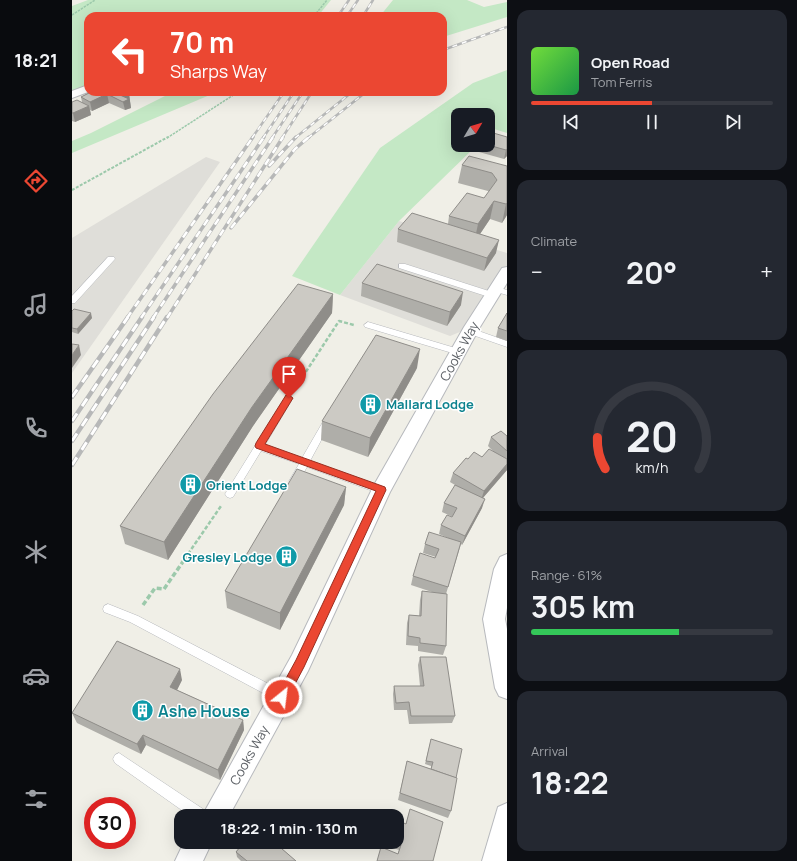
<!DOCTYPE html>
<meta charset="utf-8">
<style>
:root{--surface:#171b24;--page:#242831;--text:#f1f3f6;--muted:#9ea1a6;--line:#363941;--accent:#eb4732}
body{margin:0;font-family:Manrope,sans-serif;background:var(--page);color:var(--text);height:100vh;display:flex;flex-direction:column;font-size:15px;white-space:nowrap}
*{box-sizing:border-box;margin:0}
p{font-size:13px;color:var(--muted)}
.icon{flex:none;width:22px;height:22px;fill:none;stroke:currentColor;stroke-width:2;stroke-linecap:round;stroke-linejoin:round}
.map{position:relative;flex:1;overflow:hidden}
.sheet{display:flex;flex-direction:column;gap:10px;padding:10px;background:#0d0f14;width:290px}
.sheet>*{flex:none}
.banner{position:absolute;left:12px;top:12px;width:363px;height:84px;border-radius:12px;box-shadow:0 4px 16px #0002;background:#eb4732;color:#fff;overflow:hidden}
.needle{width:26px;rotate:52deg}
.controls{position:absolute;left:379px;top:108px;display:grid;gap:8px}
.controls a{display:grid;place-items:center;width:44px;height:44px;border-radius:8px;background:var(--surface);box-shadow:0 4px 16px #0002;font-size:20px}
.speed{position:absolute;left:12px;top:797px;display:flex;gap:8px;font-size:20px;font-weight:700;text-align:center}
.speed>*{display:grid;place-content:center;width:52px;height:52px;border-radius:50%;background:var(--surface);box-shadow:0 4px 16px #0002;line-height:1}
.speed .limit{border:6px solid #d22;background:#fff;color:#111}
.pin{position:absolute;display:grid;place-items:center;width:34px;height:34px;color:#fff;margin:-41px -17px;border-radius:50% 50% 50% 0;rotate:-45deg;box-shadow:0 0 4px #0007}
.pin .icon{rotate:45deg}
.me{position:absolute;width:44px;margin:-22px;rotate:29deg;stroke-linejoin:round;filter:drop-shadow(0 0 3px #0008)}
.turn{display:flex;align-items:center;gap:14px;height:84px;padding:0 20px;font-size:18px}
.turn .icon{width:52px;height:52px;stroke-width:2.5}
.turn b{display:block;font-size:28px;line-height:34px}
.big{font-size:30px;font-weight:700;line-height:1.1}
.sheet .tile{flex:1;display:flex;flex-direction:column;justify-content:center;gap:6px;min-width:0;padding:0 14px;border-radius:12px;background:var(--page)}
.sheet .dial{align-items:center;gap:0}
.dial svg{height:104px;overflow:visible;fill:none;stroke:var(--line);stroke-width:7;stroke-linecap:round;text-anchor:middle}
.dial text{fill:var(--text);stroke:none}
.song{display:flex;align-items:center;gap:12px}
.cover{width:48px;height:48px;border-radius:6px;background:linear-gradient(135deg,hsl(100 70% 55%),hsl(140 70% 35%))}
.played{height:4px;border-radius:2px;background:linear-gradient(90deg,var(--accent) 50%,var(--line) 50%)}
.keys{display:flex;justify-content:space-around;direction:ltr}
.heat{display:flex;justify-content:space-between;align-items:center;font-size:22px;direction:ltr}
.charge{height:6px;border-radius:3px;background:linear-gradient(90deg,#34c759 61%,var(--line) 0)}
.trip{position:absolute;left:102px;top:809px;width:230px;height:40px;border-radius:12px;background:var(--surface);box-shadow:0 4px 16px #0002;font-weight:700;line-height:40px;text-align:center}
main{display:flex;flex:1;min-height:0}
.menu{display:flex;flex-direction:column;width:72px;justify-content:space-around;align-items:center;background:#090b0e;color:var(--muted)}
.menu .icon{width:28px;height:28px}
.menu .on{color:var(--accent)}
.menu b{font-size:18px;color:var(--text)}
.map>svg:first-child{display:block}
.industrial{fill:#dfded9}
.green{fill:#c4e8c5}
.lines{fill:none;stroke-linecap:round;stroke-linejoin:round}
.service-casing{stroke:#b7b9bd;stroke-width:1}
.minor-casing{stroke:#b7b9bd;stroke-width:2}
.path-far3{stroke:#9cc9ab;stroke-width:1.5;stroke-dasharray:2.5 1;stroke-linecap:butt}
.path-far2{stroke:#9cc9ab;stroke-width:2;stroke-dasharray:3 1.5;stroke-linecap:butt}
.path-far1{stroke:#9cc9ab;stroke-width:2.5;stroke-dasharray:4 2;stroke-linecap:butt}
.path{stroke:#9cc9ab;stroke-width:3.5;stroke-dasharray:5 2.5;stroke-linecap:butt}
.service{fill:#fff;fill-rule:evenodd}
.minor{fill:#fff;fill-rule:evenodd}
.rail-far2-casing{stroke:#b7b8b8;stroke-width:2.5}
.rail-far1-casing{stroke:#b7b8b8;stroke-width:3.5}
.rail-casing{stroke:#b7b8b8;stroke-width:4.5}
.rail-far2{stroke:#fff;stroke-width:1.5;stroke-dasharray:5;stroke-linecap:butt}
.rail-far1{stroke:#fff;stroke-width:2.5;stroke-dasharray:7;stroke-linecap:butt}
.rail{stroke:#fff;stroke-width:3;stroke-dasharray:9;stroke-linecap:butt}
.wall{fill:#afaea9}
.shaded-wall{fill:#8f8d89}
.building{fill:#cccac4;stroke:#8f8d89}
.route{fill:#eb4732;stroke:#992e20}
.labels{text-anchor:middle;stroke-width:3;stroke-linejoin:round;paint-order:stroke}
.street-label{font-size:13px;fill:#5e6267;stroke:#fff}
.culture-label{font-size:13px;font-weight:bold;fill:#0d838f;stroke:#fff;text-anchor:start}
.near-culture-label{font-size:16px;font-weight:bold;fill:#0d838f;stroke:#fff;text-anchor:start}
</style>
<main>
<nav class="menu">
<b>18:21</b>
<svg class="icon on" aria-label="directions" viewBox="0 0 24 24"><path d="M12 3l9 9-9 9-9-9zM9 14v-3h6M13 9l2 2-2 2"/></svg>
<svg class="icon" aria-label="music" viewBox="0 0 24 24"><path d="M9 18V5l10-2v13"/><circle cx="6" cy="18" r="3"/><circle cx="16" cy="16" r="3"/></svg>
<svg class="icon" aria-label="phone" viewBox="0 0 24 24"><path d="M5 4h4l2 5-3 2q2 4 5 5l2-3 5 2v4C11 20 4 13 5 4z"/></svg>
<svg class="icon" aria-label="climate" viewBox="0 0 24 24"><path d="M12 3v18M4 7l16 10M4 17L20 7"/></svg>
<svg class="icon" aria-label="car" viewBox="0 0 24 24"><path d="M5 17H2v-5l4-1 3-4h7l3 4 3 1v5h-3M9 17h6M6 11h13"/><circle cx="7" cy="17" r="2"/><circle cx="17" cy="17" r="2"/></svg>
<svg class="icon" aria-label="filters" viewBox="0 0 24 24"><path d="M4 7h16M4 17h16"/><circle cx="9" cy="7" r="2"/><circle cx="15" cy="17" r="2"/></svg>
</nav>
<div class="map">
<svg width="435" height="861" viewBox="0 0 435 861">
<rect width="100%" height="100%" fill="#f0efe7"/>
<g class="industrial">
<path d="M134,157l14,5 -148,211v-135z"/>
<path d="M327,221l108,32v18l-35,56 -22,9 -110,-41z"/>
</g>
<g class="green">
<path d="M16,0h243l-13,16h-230v68l-16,7v-85z"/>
<path d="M321,0h74l17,7 23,-5v15l-64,20v-21h-63z"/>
<path d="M435,70v63l-13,-4 -6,6v-20h-30v30h19l-78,76 -59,74 -48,-19 88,-128 93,-65z"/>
<path d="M101,92h44l-145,61v-12l19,-8z"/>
</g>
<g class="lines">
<defs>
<g id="service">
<path d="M36,257h6l1,2 -40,44h-3v-7z"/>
<path d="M327,264h6l90,29 1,2 -1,2h-6l-90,-29z"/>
<path d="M421,287h3l11,3v5l-14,-4z"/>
<path d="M296,322l94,28 1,2 -4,3 -94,-28 -1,-2z"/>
<path d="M398,328l37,13v6l-40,-14 -1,-2z"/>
<path d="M217,395l4,3 -28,47 37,13 22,-38h6l1,2 -21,39 74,26 2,3 -2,3h-6l-71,-26 -10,17h-6l-2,-3 10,-17 -38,-13 -28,46 -3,1 -3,-1 -2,-3 2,-3 59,-95z"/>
<path d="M36,604l30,12 148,77 2,4 -2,4 -4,2 -4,-2 -148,-79 -26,-10 -1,-3 1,-3z"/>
<path d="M47,753l87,58 1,5h-17l-75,-53 -2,-4 2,-4z"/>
</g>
<g id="minor">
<path d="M16,85v7l-16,6v-7z"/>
<path d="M435,267v16l-27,44 -90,165 -82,179 -79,145h-27l90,-161 82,-170 90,-158 38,-59z"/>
<path d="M435,554v54l-2,11 2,10v70l-8,-3 -4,-8 -12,-69 11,-50 6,-12z"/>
<path d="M435,803v58h-25l16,-54z"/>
<path d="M112,842h28l-9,19h-28z"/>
</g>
</defs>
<use href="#service" class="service-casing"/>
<use href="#minor" class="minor-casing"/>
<g class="path-far3">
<path d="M0,15l23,-15"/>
<path d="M242,16l13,-16"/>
<path d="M95,138l71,-46"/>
</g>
<path class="path-far2" d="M0,190l96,-53"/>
<g class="path-far1">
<path d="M224,387l43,-66 15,4"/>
<path d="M116,554l33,-48"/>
</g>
<path class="path" d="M71,605l12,-17 9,1 25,-36"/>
<use href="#service" class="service"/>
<use href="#minor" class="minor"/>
<defs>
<g id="rail-far2">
<path d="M266,16l11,-16"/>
<path d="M275,16l11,-16"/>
<path d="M291,16l10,-16"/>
<path d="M371,50l64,-23"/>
<path d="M180,138l32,-46"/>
<path d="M191,138l31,-46"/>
<path d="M200,138l31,-46"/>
<path d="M210,138l30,-46"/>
<path d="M223,138l57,-46"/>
<path d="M236,138l58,-46"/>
</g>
<g id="rail-far1">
<path d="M197,166l27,-29"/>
<path d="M159,228l64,-79 14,-12"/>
<path d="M55,318l126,-181"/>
<path d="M69,318l123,-181"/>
<path d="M81,318l120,-181"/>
<path d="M95,318l116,-181"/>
</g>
<g id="rail">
<path d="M0,397l56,-80"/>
<path d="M0,421l70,-104"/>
<path d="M0,441l82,-124"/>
<path d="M0,465l95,-148"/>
</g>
</defs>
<use href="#rail-far2" class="rail-far2-casing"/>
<use href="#rail-far1" class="rail-far1-casing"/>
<use href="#rail" class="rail-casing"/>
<use href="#rail-far2" class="rail-far2"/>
<use href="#rail-far1" class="rail-far1"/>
<use href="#rail" class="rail"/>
</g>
<g class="wall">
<path d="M19,92l41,1 -3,1 2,14 -6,2 -16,-7 -17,8 -2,-1 1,5 -16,7 -3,-1v-19h10l-1,-5z"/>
<path d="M435,137v19l-3,3 -25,-7 1,-7h8z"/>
<path d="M390,165l45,1v49l-5,8 -12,-4 -10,15 16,19 -12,18 -87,-29 1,-13 50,-5 1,-8 35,-18 5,-6 -1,-1 -30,-8z"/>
<path d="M290,283l99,22 -14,21 -86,-30z"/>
<path d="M261,294l-1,19 -79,113 -85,134 -43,-16 -5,-18z"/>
<path d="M0,311l20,7 -14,16 -6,-2z"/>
<path d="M435,313v28l-11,-4 2,-9z"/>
<path d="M345,368l-49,89 -47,-17 1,-19z"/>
<path d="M435,436v34l-24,28 -1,10 -20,37 -1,-1 -15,50v52l-3,9 -25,-4v-5l-12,-1 1,-22 2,-8 10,1 1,-16 2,-9 13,2 -24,-8 2,-9 22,-18 1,-1 -13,-4 2,-9 23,-6 -9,-4 2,-9 12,-8 -11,-5 2,-9 16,-15 -10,-6 3,-9 15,-14 14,-2 12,-5 -6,-6 3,-9z"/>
<path d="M274,487l-2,18 -64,125 -53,-22 -2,-17z"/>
<path d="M348,657l35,59 -3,7 -43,1 -2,-14h-13l-1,-16 1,-8h26l-2,-21z"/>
<path d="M110,680l-5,10 66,30 1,10 -24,50 -74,-35 -5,9 -64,-31 -5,-10v-1z"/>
<path d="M359,739l25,39 -5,33 -3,7 -50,-18 9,-39 24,8v-3l-6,-2z"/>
<path d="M338,809l23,52 -35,-8 1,-3 -11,-4 1,-4h8l9,-18z"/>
<path d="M164,852l60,9h-55l-4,-4z"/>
</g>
<g class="shaded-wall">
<path d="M50,92h10v1l-3,1 2,14 -6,2 -2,-8 -3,-7z"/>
<path d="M35,94l2,9 -17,8 -2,-9z"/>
<path d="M17,106l2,9 -16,7 -2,-9z"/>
<path d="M435,149v7l-3,3 2,-9z"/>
<path d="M422,201l-4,18 -16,24 4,-19z"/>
<path d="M435,203v12l-5,8 4,-19z"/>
<path d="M427,240l-3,13 -12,18 3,-13z"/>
<path d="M391,292l-2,13 -14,21 3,-14z"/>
<path d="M261,294l-1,19 -79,113 -85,134 -4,-18 88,-135z"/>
<path d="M19,313l1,5 -14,16 -1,-5z"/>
<path d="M7,345l2,10 -9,13v-13z"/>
<path d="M348,349l-3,19 -49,89 2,-19z"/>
<path d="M435,464v6l-26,30 3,-9z"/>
<path d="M274,487l-2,18 -64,125v-17z"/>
<path d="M413,499l-3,9 -20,37 3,-9z"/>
<path d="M108,669l2,11 -9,18 -3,-11z"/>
<path d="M171,720l1,10 -24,50 -2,-10z"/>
<path d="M71,735l3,10 -5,9 -4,-10z"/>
</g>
<g class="building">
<path d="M19,92h35l-6,3 9,4 -6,3 -16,-8 -17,8 -9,-5z"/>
<path d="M5,100l12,6 -16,7h-1v-11z"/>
<path d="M418,132l17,5v12l-1,1 -18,-5v-10z"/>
<path d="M397,156l38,10v37l-1,1 -12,-3 -16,23 -29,-8 18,-23 17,5 13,-18 -5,-7 -30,-8z"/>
<path d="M340,213l87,27 -12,18 -89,-29z"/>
<path d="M305,264l86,28 -13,20 -88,-29z"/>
<path d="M226,284l35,10 -81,113 -88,135 -44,-16 93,-132z"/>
<path d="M2,309l17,4 -14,16 -5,-1v-17z"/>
<path d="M435,313v18l-9,-3z"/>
<path d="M304,335l44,14 -50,89 -48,-17z"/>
<path d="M0,344l7,1 -7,10z"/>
<path d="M429,431l6,5v15l-16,-14z"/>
<path d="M417,449l18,10v5l-23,27 -31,-18 13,-15 2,1 6,-7 8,5z"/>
<path d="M225,469l49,18 -66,126 -55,-22z"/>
<path d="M383,485l30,14 -20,37 -24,-11 6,-10 5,2 5,-9 -13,-5z"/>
<path d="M357,532l32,10 -13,45 -35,-11 7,-23 15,5 4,-9 -14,-5z"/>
<path d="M350,591l25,3 -1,52 -26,-3v-5l-12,-2 1,-21 12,1z"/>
<path d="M45,641l63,28 -10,18 73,33 -25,50 -75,-35 -6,9 -65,-31z"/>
<path d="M348,657h26l9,59h-44l-2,-14 -13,1 -2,-17h30z"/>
<path d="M359,739l31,10 -6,29 -25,-9 2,-7 -7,-1z"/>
<path d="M335,761l50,17 -6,33 -51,-18z"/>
<path d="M338,809l33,13 -10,39h-56l4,-14 17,7 3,-9 -7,-3h3v-22l9,4z"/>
<path d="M172,842h30l22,19h-49l-11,-9z"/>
</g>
<path class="route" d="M214,395h3l4,3 -28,46 120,43 1,3 -82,177 -18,34 -4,1 -4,-1 -2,-4 2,-4 18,-33 80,-169 -120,-43 -1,-2 1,-3z"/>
<defs>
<symbol id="building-disc" viewBox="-11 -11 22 22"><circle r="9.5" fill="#0f9aa8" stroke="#fff"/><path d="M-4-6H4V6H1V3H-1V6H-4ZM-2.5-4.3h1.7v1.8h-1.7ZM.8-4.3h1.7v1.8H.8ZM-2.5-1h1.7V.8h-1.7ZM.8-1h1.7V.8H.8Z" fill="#fff"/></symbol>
</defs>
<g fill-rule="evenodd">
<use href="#building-disc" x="286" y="392" width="25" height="25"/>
<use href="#building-disc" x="106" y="472" width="25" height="25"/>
<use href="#building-disc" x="202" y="544" width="25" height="25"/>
<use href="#building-disc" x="58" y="698" width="25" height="25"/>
</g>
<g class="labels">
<g class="street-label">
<text transform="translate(387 351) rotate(-61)" y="5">Cooks Way</text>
<text transform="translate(177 755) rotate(-61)" y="5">Cooks Way</text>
</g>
<g class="culture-label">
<text x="314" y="409">Mallard Lodge</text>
<text x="134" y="490">Orient Lodge</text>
<text x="200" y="562" text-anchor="end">Gresley Lodge</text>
</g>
<g class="near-culture-label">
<text x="86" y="717">Ashe House</text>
</g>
</g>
</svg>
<div class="controls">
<a><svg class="needle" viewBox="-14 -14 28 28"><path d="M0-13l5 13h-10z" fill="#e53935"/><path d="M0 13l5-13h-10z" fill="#9ea1a6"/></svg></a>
</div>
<div class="speed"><div class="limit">30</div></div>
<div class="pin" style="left:217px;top:398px;background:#d93025"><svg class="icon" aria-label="arrive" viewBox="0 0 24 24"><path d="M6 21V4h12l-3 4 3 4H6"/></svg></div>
<svg class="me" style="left:210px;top:697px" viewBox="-20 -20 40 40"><circle r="17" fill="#eb4732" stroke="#fff" stroke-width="3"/><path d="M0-11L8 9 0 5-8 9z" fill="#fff"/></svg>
<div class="trip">18:22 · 1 min · 130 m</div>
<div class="banner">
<div class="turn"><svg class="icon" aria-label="left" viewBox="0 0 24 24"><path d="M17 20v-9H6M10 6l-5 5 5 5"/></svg><div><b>70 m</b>Sharps Way</div></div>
</div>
</div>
<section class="sheet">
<div class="tile">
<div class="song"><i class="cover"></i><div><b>Open Road</b><p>Tom Ferris</p></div></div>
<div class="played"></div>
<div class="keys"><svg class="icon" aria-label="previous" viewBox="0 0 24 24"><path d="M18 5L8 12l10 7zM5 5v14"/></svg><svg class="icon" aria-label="pause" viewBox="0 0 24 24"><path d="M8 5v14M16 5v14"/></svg><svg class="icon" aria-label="next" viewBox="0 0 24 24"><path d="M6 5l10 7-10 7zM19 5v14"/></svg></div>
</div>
<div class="tile"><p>Climate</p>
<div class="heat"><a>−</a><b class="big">20°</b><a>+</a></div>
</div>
<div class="tile dial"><svg viewBox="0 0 100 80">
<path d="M14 69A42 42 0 1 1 86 69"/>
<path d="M14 69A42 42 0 0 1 8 45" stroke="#eb4732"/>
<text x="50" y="56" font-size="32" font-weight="700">20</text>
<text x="50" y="72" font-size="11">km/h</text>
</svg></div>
<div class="tile"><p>Range · 61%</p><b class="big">305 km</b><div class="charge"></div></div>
<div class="tile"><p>Arrival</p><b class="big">18:22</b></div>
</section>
</main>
